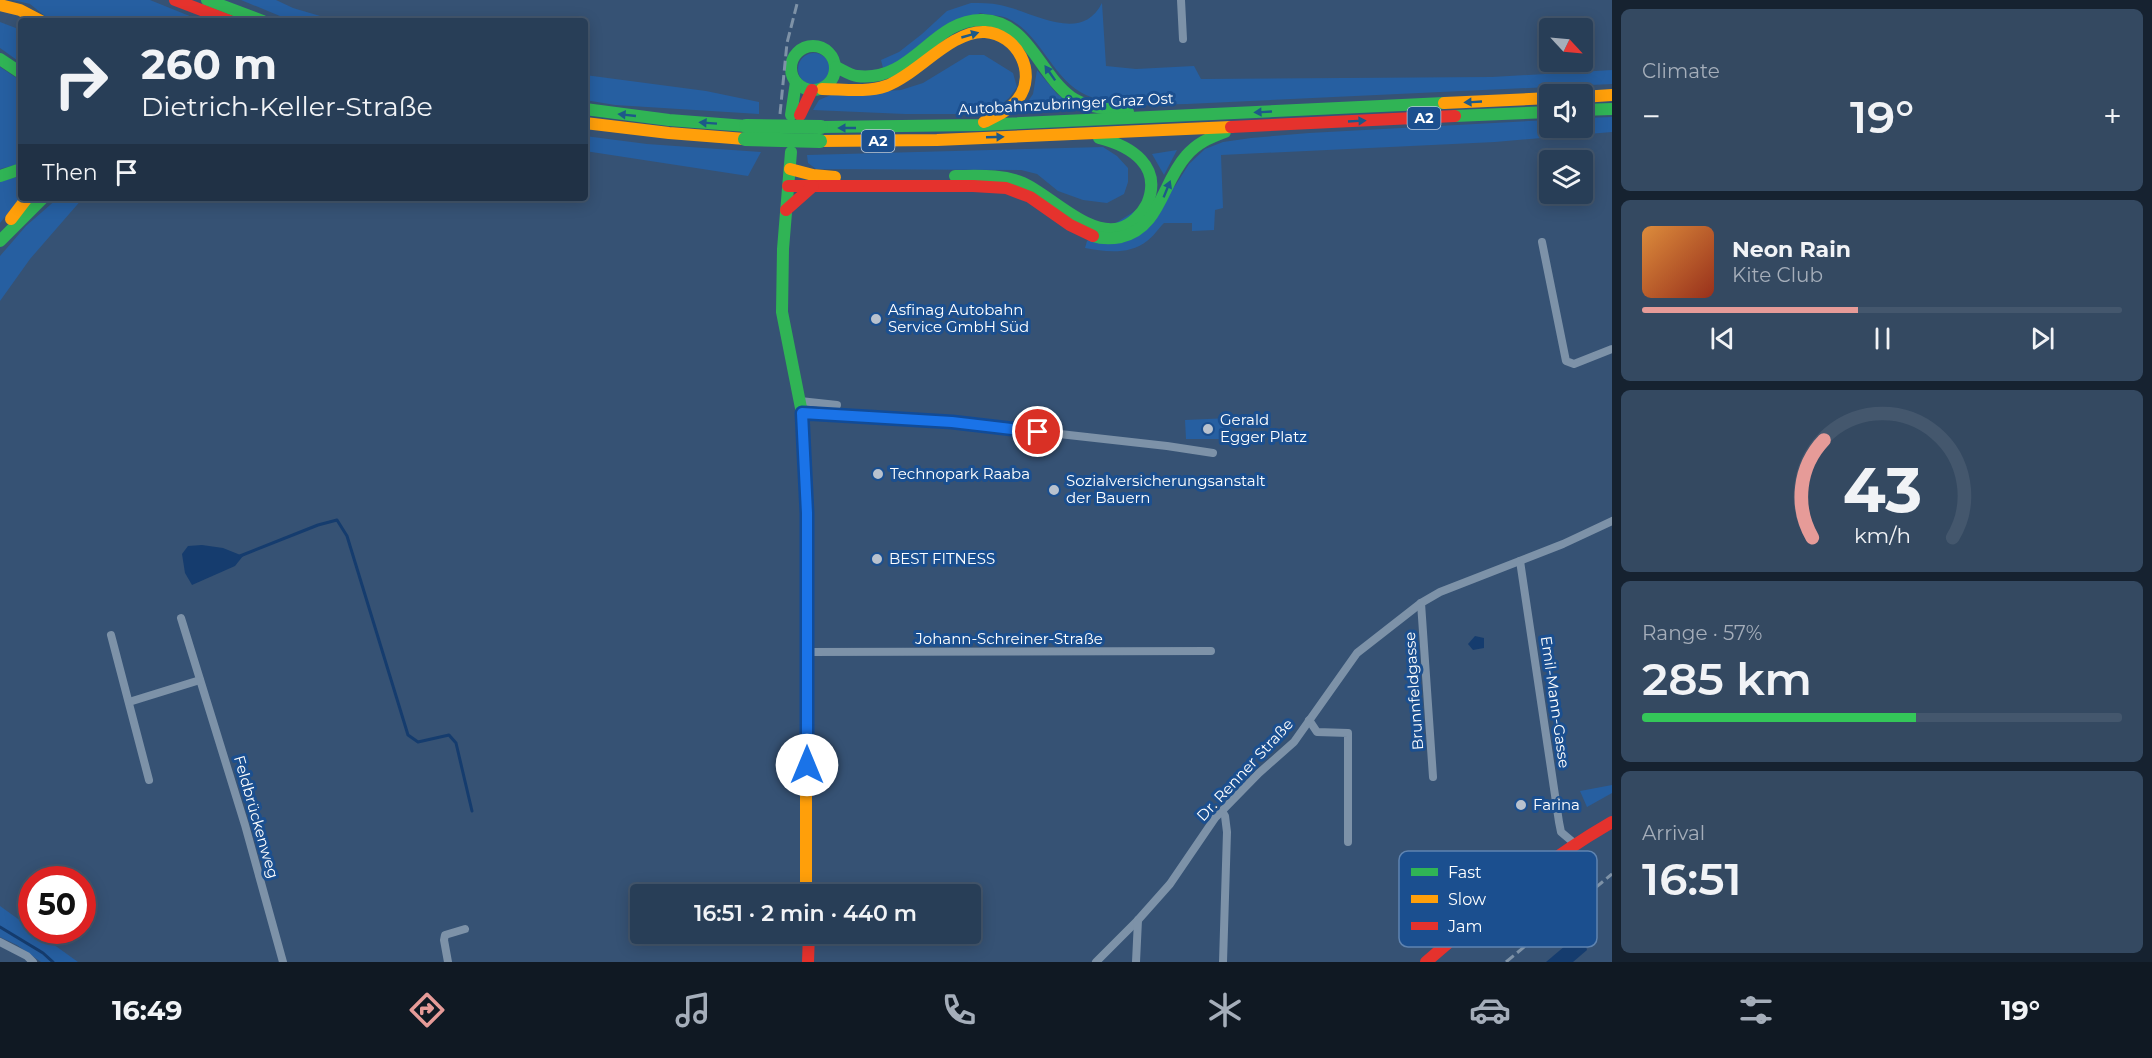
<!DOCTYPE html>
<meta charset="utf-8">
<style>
:root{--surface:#283e57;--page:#344961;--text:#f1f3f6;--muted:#a5aeba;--line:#44576d;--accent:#e69b98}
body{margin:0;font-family:Montserrat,sans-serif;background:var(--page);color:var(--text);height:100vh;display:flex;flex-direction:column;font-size:22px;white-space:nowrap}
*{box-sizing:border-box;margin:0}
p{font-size:20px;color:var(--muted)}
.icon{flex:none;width:33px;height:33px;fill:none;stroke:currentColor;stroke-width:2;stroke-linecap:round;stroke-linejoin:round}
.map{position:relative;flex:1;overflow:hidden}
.sheet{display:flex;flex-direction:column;gap:9px;padding:9px;background:#162230;width:540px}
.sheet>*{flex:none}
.banner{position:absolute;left:18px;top:18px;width:570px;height:183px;border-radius:6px;box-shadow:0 3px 15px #0003,0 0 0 2px var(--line);background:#283e57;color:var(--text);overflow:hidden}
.needle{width:39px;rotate:116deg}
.buttons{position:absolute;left:1539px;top:18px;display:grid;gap:12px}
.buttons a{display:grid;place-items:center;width:54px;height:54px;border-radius:6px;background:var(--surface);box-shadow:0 3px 15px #0003,0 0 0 2px var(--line);font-size:30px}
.speed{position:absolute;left:18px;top:866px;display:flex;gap:12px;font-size:30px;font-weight:700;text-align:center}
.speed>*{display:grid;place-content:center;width:78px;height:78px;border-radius:50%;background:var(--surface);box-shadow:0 3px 15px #0003,0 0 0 2px var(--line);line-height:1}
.speed .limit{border:9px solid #d22;background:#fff;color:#111}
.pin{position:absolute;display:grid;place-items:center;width:51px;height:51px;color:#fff;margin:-26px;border:3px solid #fff;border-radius:50%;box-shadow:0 2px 6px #0007}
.me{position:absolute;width:66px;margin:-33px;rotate:0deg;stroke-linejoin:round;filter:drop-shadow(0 0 4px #0008)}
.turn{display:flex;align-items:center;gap:21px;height:126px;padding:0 24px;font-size:27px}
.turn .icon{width:78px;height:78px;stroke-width:2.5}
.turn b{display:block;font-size:42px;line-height:51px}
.then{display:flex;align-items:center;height:57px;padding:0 24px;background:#0003;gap:12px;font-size:22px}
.big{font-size:45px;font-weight:600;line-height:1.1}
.sheet .tile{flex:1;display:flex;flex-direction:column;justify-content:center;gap:9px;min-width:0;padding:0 21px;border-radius:9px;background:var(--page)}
.sheet .dial{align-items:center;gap:0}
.dial svg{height:156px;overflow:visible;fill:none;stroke:var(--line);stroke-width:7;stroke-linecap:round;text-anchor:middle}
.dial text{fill:var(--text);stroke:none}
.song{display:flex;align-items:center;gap:18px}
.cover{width:72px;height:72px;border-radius:9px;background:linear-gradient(135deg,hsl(30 70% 55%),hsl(10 70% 35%))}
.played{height:6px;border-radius:3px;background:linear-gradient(90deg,var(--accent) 45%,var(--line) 45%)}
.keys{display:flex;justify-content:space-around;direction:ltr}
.heat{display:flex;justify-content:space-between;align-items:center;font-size:33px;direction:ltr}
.charge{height:9px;border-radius:4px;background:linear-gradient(90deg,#34c759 57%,var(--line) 0)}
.trip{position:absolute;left:630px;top:884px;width:351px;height:60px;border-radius:6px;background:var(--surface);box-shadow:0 3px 15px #0003,0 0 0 2px var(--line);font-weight:600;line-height:60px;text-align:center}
.tabs{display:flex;height:96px;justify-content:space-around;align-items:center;background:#101923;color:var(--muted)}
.tabs .icon{width:42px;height:42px}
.tabs .current{color:var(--accent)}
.tabs b{font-size:27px;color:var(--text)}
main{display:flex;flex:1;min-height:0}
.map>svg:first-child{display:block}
.green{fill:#265fa1}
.water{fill:#153c6e}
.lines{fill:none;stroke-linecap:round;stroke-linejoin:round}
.stream{stroke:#153c6e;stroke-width:3}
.street{stroke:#7d92a8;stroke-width:8}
.fast{stroke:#30b455;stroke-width:12}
.slow{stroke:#ff9f0a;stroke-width:12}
.jam{stroke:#e5322d;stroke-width:12}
.rail{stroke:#7e92a7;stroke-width:3;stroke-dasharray:10 4.5;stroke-linecap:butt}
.fast-bridge{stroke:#30b455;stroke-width:14}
.oneway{fill:#1d5989}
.route-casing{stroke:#114b97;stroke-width:15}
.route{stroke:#1a73e8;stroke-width:10}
.poi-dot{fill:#b9c2ce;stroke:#1b4f8f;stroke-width:2}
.labels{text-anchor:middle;stroke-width:6;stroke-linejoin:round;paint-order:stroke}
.shield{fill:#1b4f8f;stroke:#bbcadd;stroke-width:1.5}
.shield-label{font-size:14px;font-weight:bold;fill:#fff}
.street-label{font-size:15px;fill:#fff;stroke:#1b4f8f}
.poi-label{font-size:15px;fill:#fff;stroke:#1b4f8f;text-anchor:start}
.key{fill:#1b4f8f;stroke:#5f84b1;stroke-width:1.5}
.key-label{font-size:16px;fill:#fff}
</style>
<main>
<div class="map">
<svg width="1612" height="962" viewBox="0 0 1612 962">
<rect width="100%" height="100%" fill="#365274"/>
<g class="green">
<path d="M13,0h137l52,21h-151l-21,-17z"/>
<path d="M241,0h35l17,8 44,13h-45z"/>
<path d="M971,3c9,0 20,0 29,2 32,6 81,40 102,-2l4,63 30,3 58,-3 7,13 291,-2 120,-7v14l-425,20c-33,1 -71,5 -101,-9 -35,-16 -44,-61 -79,-77 -8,-3 -18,-3 -27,-5l-77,48 -20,7 -2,-8 18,-8 23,-18 25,-23z"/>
<path d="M0,22l21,8v33l-21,-15z"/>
<circle cx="814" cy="69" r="16"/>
<path d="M969,55h15l29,18 4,14 -8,11 -13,11 -26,5h-65l-92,-4 6,-10 12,-5 70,-5 22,-7z"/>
<path d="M0,67l21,14v80l-6,4 -15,4z"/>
<path d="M1037,70l20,24 19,13 -51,3 1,-6 7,-10z"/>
<path d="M585,75l121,16 53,11v12l-144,-9 -30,-5z"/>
<path d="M1612,117v15l-117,10 -274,13 2,53 -8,2 -1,20 -22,1v-8h-28c-6,6 -11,14 -17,18 -18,14 -41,11 -62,7l2,-7 88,-55 14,-22 16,-15 18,-7 28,-4 58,-5 240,-13 1,8h32l1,-10z"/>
<path d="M585,136l62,8 114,8 -13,24 -163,-25z"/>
<path d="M1103,147l14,9 11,12v14l-4,12 -17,9 -24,-3 -25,-9 -21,-17 -16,-4 -205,-1 -8,-6 -1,-8z"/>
<path d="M1177,150l-13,25 -12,-21z"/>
<path d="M21,176v21l-21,26v-42z"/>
<path d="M58,198h25l-53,61 -30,42v-45l26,-30z"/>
<path d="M1230,418l1,21h-45l-1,-19z"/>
<path d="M1612,785v8l-25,14 -7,-16z"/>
<path d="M0,906l78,56h-37l-24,-17 -17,-8z"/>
</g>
<g class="water">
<path d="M202,545l21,3 20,8 -8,10 -43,19 -7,-12 -3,-19 6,-8z"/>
<path d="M1475,636l9,2v10l-11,2 -5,-6z"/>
<path d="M1578,939l7,4 2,7 -14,12h-27l26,-22z"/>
</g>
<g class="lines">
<g class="stream">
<path d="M240,556l78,-31 19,-5 10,16 61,199 10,7 31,-7 7,8 16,68"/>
<path d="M0,927l43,26 10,9"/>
</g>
<g class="street">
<path d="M1181,0l2,39"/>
<path d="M1542,242l24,119 8,3 38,-15"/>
<path d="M800,401l37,4"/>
<path d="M802,413l150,9 215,24 46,7"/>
<path d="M1520,561l39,261 2,10 13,11"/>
<path d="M1421,603l12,174"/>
<path d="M181,618l64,207 38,137"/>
<path d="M111,635l38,145"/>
<path d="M807,652l404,-1"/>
<path d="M129,702l71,-22"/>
<path d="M1309,720l8,12 31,1v109"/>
<path d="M1222,811l3,5 2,16 -4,130"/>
<path d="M0,942l27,14 6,6"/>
<path d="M448,962l-4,-22 1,-5 20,-6"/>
<path d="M1096,962l42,-42 32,-36 45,-66 44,-45 35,-31 63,-89 64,-50 19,-11 123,-48 49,-23"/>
<path d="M1136,962l2,-42"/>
</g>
<g class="fast">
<path d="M207,0l56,21"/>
<circle cx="813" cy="68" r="22"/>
<path d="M0,59l21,14"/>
<path d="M836,67c7,3 14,8 21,9 56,7 76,-58 126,-56 46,2 56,54 88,77 16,11 38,11 57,15"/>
<path d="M585,109l84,11 77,6"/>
<path d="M1582,110l30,-1"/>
<path d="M791,115l5,-33"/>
<path d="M1455,116l95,-4"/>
<path d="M821,127l159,-2 464,-22"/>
<path d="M791,152l-8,97 -1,63 20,101 4,94"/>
<path d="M0,176l21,-7"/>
<path d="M955,176c22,0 47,-2 68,7 27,12 65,54 97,45 11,-3 22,-14 27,-24 16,-38 -16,-58 -48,-66"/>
<path d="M1093,236c9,3 18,3 28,1 39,-9 41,-54 65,-81 11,-13 23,-18 39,-24"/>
<path d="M0,241l43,-43"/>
</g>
<g class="slow">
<path d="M0,5l20,5 21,11"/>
<path d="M822,89c20,0 44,4 64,-3 31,-11 65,-56 99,-54 32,2 53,41 33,67 -8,11 -22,17 -34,23"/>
<path d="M1582,97l30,-2"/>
<path d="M1444,103l106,-5"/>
<path d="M585,123l84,10 76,6"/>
<path d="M820,141l117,-1 294,-13"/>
<path d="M790,169l23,6 22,2"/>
<path d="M11,219l16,-21"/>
<path d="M806,707v187"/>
</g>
<g class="jam">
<path d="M175,0l55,21"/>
<path d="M800,115l12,-25"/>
<path d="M1231,127l224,-11"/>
<path d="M788,186h185l33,2 24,9 40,28 23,11"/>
<path d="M786,210l27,-24"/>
<path d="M806,507v200"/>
<path d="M808,962l1,-29"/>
<path d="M1426,962c59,-51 118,-101 186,-140"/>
</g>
<g class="rail">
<path d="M780,114l7,-71 11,-43"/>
<path d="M1506,962l106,-88"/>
</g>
<g class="fast-bridge">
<path d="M746,126l75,1"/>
<path d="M745,139l75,2"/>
</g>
</g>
<defs><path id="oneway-solid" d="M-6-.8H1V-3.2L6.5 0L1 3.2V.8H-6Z" transform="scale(1.5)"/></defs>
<g class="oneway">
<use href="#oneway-solid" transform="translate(970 35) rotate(-16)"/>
<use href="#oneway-solid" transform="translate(1050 73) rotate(-125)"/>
<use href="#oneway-solid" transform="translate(1473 102) rotate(177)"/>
<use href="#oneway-solid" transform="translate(1263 112) rotate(177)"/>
<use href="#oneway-solid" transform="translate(627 115) rotate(-174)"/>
<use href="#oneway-solid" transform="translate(1357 121) rotate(-3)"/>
<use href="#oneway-solid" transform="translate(708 123) rotate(-176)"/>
<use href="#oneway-solid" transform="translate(847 128) rotate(-180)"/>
<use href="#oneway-solid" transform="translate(995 137) rotate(-2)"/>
<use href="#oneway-solid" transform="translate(1167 189) rotate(-68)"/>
</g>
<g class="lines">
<defs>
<path id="route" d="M807,765v-252l-5,-100 150,9 86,10"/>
</defs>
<use href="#route" class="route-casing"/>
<use href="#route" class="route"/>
</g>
<g class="poi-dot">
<circle cx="876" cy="319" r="6"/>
<circle cx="1208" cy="429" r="6"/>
<circle cx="878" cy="474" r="6"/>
<circle cx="1054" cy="490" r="6"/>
<circle cx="877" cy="559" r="6"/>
<circle cx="1521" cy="805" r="6"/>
</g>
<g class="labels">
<g class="shield">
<rect x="1407.5" y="107" width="33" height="22" rx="4.5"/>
<rect x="861.5" y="130" width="33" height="22" rx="4.5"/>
</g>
<g class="shield-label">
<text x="1424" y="123">A2</text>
<text x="878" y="146">A2</text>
</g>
<g class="street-label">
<text transform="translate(1066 104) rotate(-3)" y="5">Autobahnzubringer Graz Ost</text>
<text x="1009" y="644">Johann-Schreiner-Straße</text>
<text transform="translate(1414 691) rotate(-94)" y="5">Brunnfeldgasse</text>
<text transform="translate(1555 702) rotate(82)" y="5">Emil-Mann-Gasse</text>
<text transform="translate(1245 770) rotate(-47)" y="5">Dr. Renner Straße</text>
<text transform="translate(256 817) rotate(74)" y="5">Feldbrückenweg</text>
</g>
<g class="poi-label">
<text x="888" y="315">Asfinag Autobahn<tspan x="888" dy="17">Service GmbH Süd</tspan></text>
<text x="1220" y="425">Gerald<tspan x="1220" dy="17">Egger Platz</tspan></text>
<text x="890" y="479">Technopark Raaba</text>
<text x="1066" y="486">Sozialversicherungsanstalt<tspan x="1066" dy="17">der Bauern</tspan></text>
<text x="889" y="564">BEST FITNESS</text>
<text x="1533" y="810">Farina</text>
</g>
</g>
<rect x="1399" y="851" width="198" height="96" rx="9" class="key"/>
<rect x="1411" y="868" width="27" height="8" fill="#30b455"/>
<rect x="1411" y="895" width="27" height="8" fill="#ff9f0a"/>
<rect x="1411" y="922" width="27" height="8" fill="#e5322d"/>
<g class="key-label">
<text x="1448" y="878">Fast</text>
<text x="1448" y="905">Slow</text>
<text x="1448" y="932">Jam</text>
</g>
</svg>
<div class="buttons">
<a><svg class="needle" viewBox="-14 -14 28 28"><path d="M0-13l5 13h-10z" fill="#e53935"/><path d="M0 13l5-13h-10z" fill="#a5aeba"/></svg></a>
<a><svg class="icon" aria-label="sound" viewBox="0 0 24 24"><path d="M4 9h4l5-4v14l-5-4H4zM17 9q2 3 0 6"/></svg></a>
<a><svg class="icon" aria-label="layers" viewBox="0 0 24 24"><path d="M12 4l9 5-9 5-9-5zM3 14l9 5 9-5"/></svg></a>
</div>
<div class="speed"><div class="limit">50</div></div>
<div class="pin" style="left:1038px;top:432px;background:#d93025"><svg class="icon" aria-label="arrive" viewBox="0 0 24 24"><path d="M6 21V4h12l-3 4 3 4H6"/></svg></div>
<svg class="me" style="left:807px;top:765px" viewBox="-20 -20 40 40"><circle r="19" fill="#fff"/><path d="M0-13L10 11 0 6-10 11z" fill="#1a73e8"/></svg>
<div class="trip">16:51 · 2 min · 440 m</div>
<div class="banner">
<div class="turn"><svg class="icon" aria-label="right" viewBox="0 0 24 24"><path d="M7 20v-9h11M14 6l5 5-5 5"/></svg><div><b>260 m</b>Dietrich-Keller-Straße</div></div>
<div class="then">Then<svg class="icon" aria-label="arrive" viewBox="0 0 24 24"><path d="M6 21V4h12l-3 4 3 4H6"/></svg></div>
</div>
</div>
<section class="sheet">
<div class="tile"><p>Climate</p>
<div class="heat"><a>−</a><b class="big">19°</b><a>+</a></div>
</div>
<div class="tile">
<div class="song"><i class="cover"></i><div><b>Neon Rain</b><p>Kite Club</p></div></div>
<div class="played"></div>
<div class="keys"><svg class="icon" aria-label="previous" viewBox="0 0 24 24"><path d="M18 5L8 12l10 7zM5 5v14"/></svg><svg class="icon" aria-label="pause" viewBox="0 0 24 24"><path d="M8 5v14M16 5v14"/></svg><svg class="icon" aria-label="next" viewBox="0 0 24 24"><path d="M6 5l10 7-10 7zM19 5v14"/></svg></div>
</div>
<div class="tile dial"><svg viewBox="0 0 100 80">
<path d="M14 69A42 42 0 1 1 86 69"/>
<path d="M14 69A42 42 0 0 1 20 19" stroke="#e69b98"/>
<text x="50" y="56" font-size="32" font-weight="700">43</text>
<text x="50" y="72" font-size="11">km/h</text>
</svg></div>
<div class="tile"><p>Range · 57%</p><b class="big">285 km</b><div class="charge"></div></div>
<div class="tile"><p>Arrival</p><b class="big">16:51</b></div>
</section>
</main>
<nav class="tabs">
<b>16:49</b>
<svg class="icon current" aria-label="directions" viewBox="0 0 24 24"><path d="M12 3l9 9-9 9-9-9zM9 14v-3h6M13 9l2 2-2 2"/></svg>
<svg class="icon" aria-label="music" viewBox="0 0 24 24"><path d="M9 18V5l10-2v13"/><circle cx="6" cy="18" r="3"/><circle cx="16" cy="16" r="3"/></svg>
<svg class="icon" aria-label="phone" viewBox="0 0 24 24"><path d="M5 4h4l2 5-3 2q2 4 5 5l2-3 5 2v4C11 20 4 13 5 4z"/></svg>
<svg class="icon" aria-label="climate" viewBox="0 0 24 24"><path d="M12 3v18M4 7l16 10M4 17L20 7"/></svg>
<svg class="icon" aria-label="car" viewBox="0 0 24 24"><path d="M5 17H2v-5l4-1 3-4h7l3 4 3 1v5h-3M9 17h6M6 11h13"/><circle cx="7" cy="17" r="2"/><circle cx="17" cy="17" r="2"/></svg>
<svg class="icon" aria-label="filters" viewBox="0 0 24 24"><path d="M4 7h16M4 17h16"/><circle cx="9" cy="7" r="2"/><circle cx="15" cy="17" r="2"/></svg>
<b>19°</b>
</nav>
